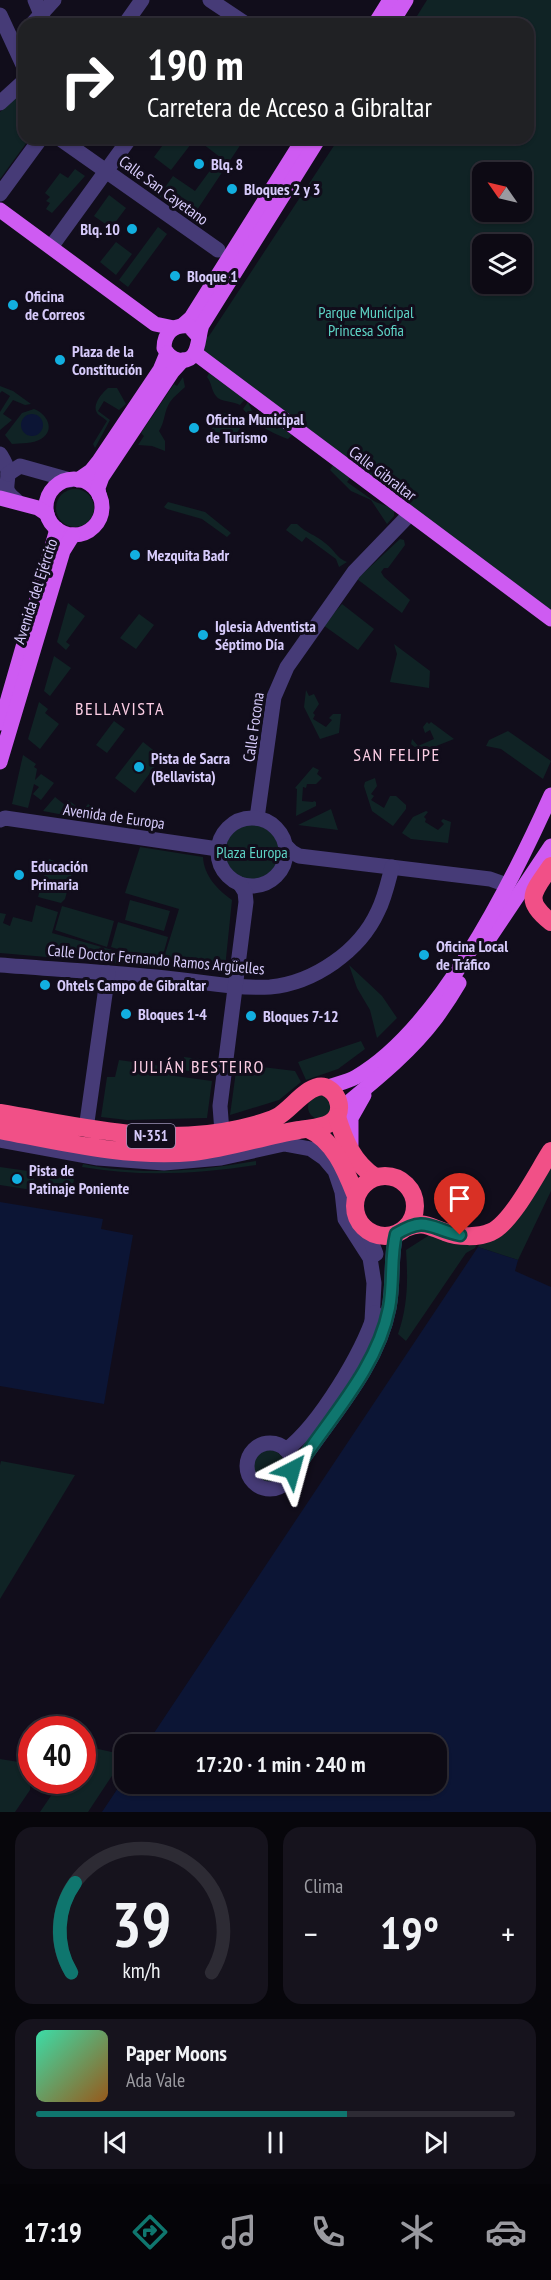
<!DOCTYPE html>
<html lang="es">
<meta charset="utf-8">
<style>
:root{--surface:#0d0a14;--page:#16131d;--text:#f1f3f6;--muted:#9a9aa0;--line:#2d2b34;--accent:#0f766e}
body{margin:0;font-family:"PT Sans Narrow",sans-serif;background:var(--page);color:var(--text);height:100vh;display:flex;flex-direction:column;font-size:22px;white-space:nowrap}
*{box-sizing:border-box;margin:0}
p{font-size:20px;color:var(--muted)}
.icon{flex:none;width:33px;height:33px;fill:none;stroke:currentColor;stroke-width:2;stroke-linecap:round;stroke-linejoin:round}
.map{position:relative;height:1812px;overflow:hidden}
.sheet{display:flex;flex-direction:column;gap:15px;padding:15px;background:#07060b;flex:1}
.sheet>*{flex:none}
.guide{position:absolute;left:18px;top:18px;width:516px;height:126px;border-radius:18px;box-shadow:0 2px 4px #0004,0 0 0 2px var(--line);background:#202124;color:#fff;overflow:hidden}
.needle{width:39px;rotate:304deg}
.controls{position:absolute;left:472px;top:162px;display:grid;gap:12px}
.controls a{display:grid;place-items:center;width:60px;height:60px;border-radius:12px;background:var(--surface);box-shadow:0 2px 4px #0004,0 0 0 2px var(--line);font-size:30px}
.speed{position:absolute;left:18px;top:1716px;display:flex;gap:12px;font-size:30px;font-weight:700;text-align:center}
.speed>*{display:grid;place-content:center;width:78px;height:78px;border-radius:50%;background:var(--surface);box-shadow:0 2px 4px #0004,0 0 0 2px var(--line);line-height:1}
.speed .limit{border:9px solid #d22;background:#fff;color:#111}
.pin{position:absolute;display:grid;place-items:center;width:51px;height:51px;color:#fff;margin:-62px -26px;border-radius:50% 50% 50% 0;rotate:-45deg;box-shadow:0 0 6px #0007}
.pin .icon{rotate:45deg}
.me{position:absolute;width:66px;margin:-33px;rotate:39deg;stroke-linejoin:round;filter:drop-shadow(0 0 4px #0008)}
.turn{display:flex;align-items:center;gap:21px;height:126px;padding:0 30px;font-size:27px}
.turn .icon{width:78px;height:78px;stroke-width:2.5}
.turn b{display:block;font-size:42px;line-height:51px}
.big{font-size:45px;font-weight:700;line-height:1.1}
.sheet .tile{flex:1;display:flex;flex-direction:column;justify-content:center;gap:9px;min-width:0;padding:0 21px;border-radius:18px;background:var(--page)}
.sheet .dial{align-items:center;gap:0}
.dial svg{height:156px;overflow:visible;fill:none;stroke:var(--line);stroke-width:7;stroke-linecap:round;text-anchor:middle}
.dial text{fill:var(--text);stroke:none}
.song{display:flex;align-items:center;gap:18px}
.cover{width:72px;height:72px;border-radius:9px;background:linear-gradient(135deg,hsl(160 70% 55%),hsl(30 70% 35%))}
.played{height:6px;border-radius:3px;background:linear-gradient(90deg,var(--accent) 65%,var(--line) 65%)}
.keys{display:flex;justify-content:space-around;direction:ltr}
.heat{display:flex;justify-content:space-between;align-items:center;font-size:33px;direction:ltr}
.sheet .tiles{flex:1;display:grid;gap:15px;grid-template-columns:1fr 1fr}
.tile:last-child{grid-column:span 2}
.trip{position:absolute;left:114px;top:1734px;width:333px;height:60px;border-radius:18px;background:var(--surface);box-shadow:0 2px 4px #0004,0 0 0 2px var(--line);font-weight:700;line-height:60px;text-align:center}
.menu{display:flex;height:96px;justify-content:space-around;align-items:center;background:#050408;color:var(--muted)}
.menu .icon{width:42px;height:42px}
.menu .current{color:var(--accent)}
.menu b{font-size:27px;color:var(--text)}
.map>svg:first-child{display:block}
.green{fill:#102325;fill-rule:evenodd}
.water{fill:#0c1535}
.lines{fill:none;stroke-linecap:round;stroke-linejoin:round}
.minor{stroke:#463b77;stroke-width:15}
.major{stroke:#ce5bf2;stroke-width:15}
.highway{stroke:#f15087;stroke-width:18}
.route-casing{stroke:#0a4d48;stroke-width:15}
.route{stroke:#0f766e;stroke-width:10}
.poi-dot{fill:#12afe0;stroke:#110d1b;stroke-width:2}
.labels{text-anchor:middle;stroke-width:6;stroke-linejoin:round;paint-order:stroke}
.shield{fill:#110d1b;stroke:#9c92b8;stroke-width:1.5}
.shield-label{font-size:15px;font-weight:bold;fill:#d7cbfb}
.poi-label{font-size:16px;font-weight:bold;fill:#d7cbfb;stroke:#110d1b;text-anchor:start}
.street-label{font-size:16px;fill:#d7cbfb;stroke:#110d1b}
.park-label{font-size:16px;fill:#5ed4c6;stroke:#110d1b}
.neighbourhood-label{font-size:18px;letter-spacing:1.5px;fill:#fbcde4;stroke:#110d1b}
</style>
<div class="map">
<svg width="551" height="1812" viewBox="0 0 551 1812">
<rect width="100%" height="100%" fill="#110d1b"/>
<g class="green">
<path d="M427,0h124v611l-347,-260 1,-17 3,3 3,-4 128,-195h189v-114h-116zM483,172h39v40h-39zM483,244h39v40h-39z"/>
<path d="M24,89v49h6l-30,41v-67z"/>
<path d="M168,138l26,2 -23,30 -17,-13z"/>
<path d="M202,138h43l-54,81 -32,-23 14,-20 22,15 25,-34 -21,-16z"/>
<path d="M75,169l10,7 -33,37 -6,-4 4,-6 -4,-2 4,-4 -5,-4 15,-20 8,5z"/>
<path d="M109,195l17,13 -15,20 -17,-12z"/>
<path d="M158,227l9,7 -39,53 -9,-7z"/>
<path d="M116,242l16,12 -16,21 -16,-13z"/>
<path d="M209,373l36,26 -5,6c-7,-4 -20,-3 -24,-9 -5,-6 -4,-13 -9,-19z"/>
<path d="M183,377l2,10c-5,5 -11,9 -15,15 -6,9 -5,20 -11,29l6,10v10l-13,-5 -14,-1 6,-9 -3,-3 33,-49 3,2z"/>
<path d="M0,386l13,5 18,13 -6,1 -12,-5 -10,14 9,6 -12,10v-18l10,-16 -8,-5 -2,2z"/>
<path d="M108,388h9l9,16 -7,6 -15,-9 -6,10 12,9 -15,28 -2,-4 14,-23c-2,-2 -5,-4 -8,-6 -9,-8 2,-21 9,-27z"/>
<path d="M248,402l4,9 25,18 3,-3 12,9 -4,4c-18,-6 -32,-15 -45,-30z"/>
<path d="M34,409c13,5 22,21 7,30 -8,5 -20,4 -29,5l-7,-9 17,-22z"/>
<path d="M222,412l8,3 2,7 2,1 2,-3 6,5 -10,15h-4l1,-4 -4,-2 -4,5 -12,-6 6,-9 -3,-3z"/>
<path d="M333,465l17,13 -3,4 24,17c8,6 15,5 23,11v6l-7,8 -16,-24 -20,-9 -21,-21z"/>
<circle cx="75" cy="508" r="19"/>
<path d="M168,502l37,10 26,21 -4,4 -25,-18 -35,-10 -3,-2z"/>
<path d="M291,524h6c9,9 19,11 28,19 9,6 11,15 22,19l-8,5 -3,-8 -30,-22 -4,5 -16,-12z"/>
<path d="M400,539l4,1 1,5 -17,23h-4l-3,4 3,5 26,23 -8,13 -45,-34z"/>
<path d="M68,603l17,13 -19,26 4,3 -4,5 -9,-8z"/>
<path d="M342,604l32,25 -16,21 -35,-25z"/>
<path d="M139,614l15,11 -18,24 -16,-11z"/>
<path d="M394,644l36,27 -1,17 -39,-6 7,-28z"/>
<path d="M54,656l17,12 -21,28 -6,-5z"/>
<path d="M306,690l3,6 5,-2 5,10 -6,9 2,2 -2,4 13,8 6,-7 -3,-2 4,-4h8l-2,19 -19,6 -16,-32z"/>
<path d="M39,702l9,7 -3,4 14,11 -19,25 -12,-10z"/>
<path d="M114,721l11,8 -18,24 -11,-8z"/>
<path d="M427,722l2,2 2,-2 23,17 -33,13 -10,-8 1,-5 6,7 16,-7 -4,-9 -5,3 -2,-6z"/>
<path d="M508,731l43,30 -8,18 -42,-30 -15,-3 3,-6z"/>
<path d="M143,742l19,15 -27,36 -20,-15z"/>
<path d="M23,755l13,9 -2,3 3,2 -2,11 6,-6 13,9 -13,17 -8,-6 6,-7 -5,-3 -6,24 -16,-4z"/>
<path d="M313,767l6,3 -2,4 5,4 -6,6h-9l-1,4 -3,-1 -1,14 11,1 1,-1 2,1v4l-20,10 1,-27 -2,-1z"/>
<path d="M375,778l2,8 -6,8 3,2 -3,4 13,8 6,-12h6l10,9v4l-13,17 -21,-15 -8,-25 1,-4z"/>
<path d="M55,797l10,8 3,-5 15,11 5,-7 4,3 -2,13 -47,-9z"/>
<path d="M331,809l7,21 -40,-5z"/>
<path d="M426,811l2,1 -4,5 2,2 -1,3 13,8 6,-6 -3,-3 2,-2 8,3 -3,21 -37,-4 -9,-6 11,-16z"/>
<circle cx="252" cy="852" r="27"/>
<path d="M140,847l63,10c1,19 15,33 29,43l-7,68 -5,4 -220,-19v-40l6,1 -3,9 7,3 3,-9 19,5 4,-17 22,7 -6,21 110,31 17,-55 -54,-16z"/>
<path d="M49,859l8,3 -1,5 16,6 -7,26 -4,4 -23,-6z"/>
<path d="M130,900l40,11 -6,20 -39,-11z"/>
<path d="M62,906l52,15 -7,26 -52,-17z"/>
<path d="M118,922l50,15 -7,25 -50,-15z"/>
<path d="M349,965l33,31 15,22 -20,20 -7,-28 -13,-22z"/>
<path d="M361,1041l4,8 -27,20 -32,11 -8,-18z"/>
<path d="M184,1057l31,4 -3,14 -30,-5z"/>
<path d="M119,1060l57,8 -1,8 37,5 -5,37 -80,2 -26,-3 6,-40h8z"/>
<path d="M237,1064l58,7 6,11 -22,18 -49,15z"/>
<circle cx="320" cy="1107" r="12"/>
<path d="M256,1161v4c-58,9 -115,12 -174,2l1,-3c58,12 115,7 173,-3z"/>
<path d="M551,1166v25l-33,69 -40,-13c6,-14 30,-16 40,-27z"/>
<path d="M0,1167l35,5 -3,18 -32,-5z"/>
<path d="M50,1175l24,4 -3,18 -24,-4z"/>
<path d="M431,1234l25,10h21l-2,4 -9,5 -60,88 -8,-7c10,-29 10,-54 8,-84z"/>
<circle cx="269" cy="1466" r="16"/>
<path d="M1,1461l74,14 -75,124v-134z"/>
<path d="M85,1746l31,7 7,6 -35,53h-48l21,-31 21,-1 1,-30z"/>
<path d="M0,1759l31,5 -1,26 -15,22h-15z"/>
</g>
<g class="water">
<circle cx="32" cy="425" r="11"/>
<path d="M0,1202l103,17 -2,10 32,6 -29,169 -104,-18z"/>
<path d="M478,1247l40,13 -3,11 36,16v525h-449l22,-33v5h312v-40h-287l-1,-2z"/>
</g>
<g class="lines">
<g class="minor">
<path d="M35,0l8,19 5,5"/>
<path d="M210,0l36,24"/>
<path d="M0,15l24,52"/>
<path d="M32,24l22,-24"/>
<path d="M125,24l17,-24"/>
<path d="M0,103l24,-22"/>
<path d="M59,138l159,112"/>
<path d="M0,194l41,-56"/>
<path d="M51,247l79,-109"/>
<path d="M0,454c3,5 7,11 8,18 0,16 -6,17 9,29"/>
<path d="M8,474l12,-8 50,14"/>
<path d="M257,818l17,-121 13,-30 67,-95 55,-57"/>
<circle cx="252" cy="852" r="34"/>
<path d="M0,820l5,-2 213,31"/>
<path d="M286,846l6,6 7,4 191,23 17,6"/>
<path d="M0,965c52,4 104,7 156,12 37,3 76,12 114,10 44,-4 90,-36 108,-76 7,-14 10,-29 14,-44"/>
<path d="M86,1129l22,-156"/>
<path d="M222,1132l-2,-26 26,-204 -1,-10 -5,-8"/>
<path d="M0,1140l98,18 66,5 57,-5 63,-14 27,5 13,9 11,13 7,21 3,27 25,39 4,25 -2,38"/>
<path d="M367,1231l9,23"/>
<circle cx="270" cy="1466" r="23"/>
<path d="M286,1450c34,-26 76,-97 89,-137"/>
<path d="M292,1470l11,-11c32,-47 75,-94 86,-151 5,-25 1,-50 7,-74"/>
</g>
<g class="major">
<path d="M375,24l15,-24"/>
<path d="M391,24l15,-24"/>
<path d="M0,210l155,114 19,4"/>
<path d="M183,325l8,-7 113,-180"/>
<path d="M199,337l-10,-11c-15,-2 -25,7 -25,22 3,6 7,10 14,12 23,4 19,-23 24,-35l117,-187"/>
<path d="M195,353l356,266"/>
<circle cx="74" cy="507" r="28"/>
<path d="M78,480l13,-9 8,-10 61,-91 7,-17"/>
<path d="M99,495l-1,-7 4,-11 70,-105 11,-12"/>
<path d="M0,498l38,10 9,6"/>
<path d="M1,723l56,-194"/>
<path d="M0,762l63,-211 10,-16"/>
<path d="M484,946l67,-100"/>
<path d="M326,1088c10,-4 21,-6 30,-11 84,-49 156,-195 195,-282"/>
<path d="M338,1111c35,-29 71,-57 98,-93 8,-11 16,-23 23,-35"/>
<path d="M351,1145v-27l13,-23"/>
</g>
<g class="highway">
<path d="M551,866c-17,25 -29,34 0,56"/>
<path d="M0,1113c79,13 158,34 238,16 13,-3 27,-6 39,-12 14,-7 32,-35 48,-30 15,6 20,27 5,36 -8,5 -21,5 -31,7 -36,6 -70,18 -106,22 -65,6 -130,-10 -193,-22"/>
<path d="M337,1117c8,25 16,45 38,60"/>
<path d="M308,1129c26,11 38,42 48,67"/>
<circle cx="385" cy="1206" r="30"/>
<path d="M406,1228c16,-8 24,-1 39,4 13,5 33,6 46,0 21,-9 47,-61 60,-81"/>
</g>
</g>
<g class="lines">
<defs>
<path id="route" d="M292,1470l11,-11c32,-47 75,-94 86,-151 5,-25 1,-50 7,-74 31,-19 34,-5 64,1"/>
</defs>
<use href="#route" class="route-casing"/>
<use href="#route" class="route"/>
</g>
<g class="poi-dot">
<circle cx="199" cy="164" r="6"/>
<circle cx="232" cy="189" r="6"/>
<circle cx="132" cy="229" r="6"/>
<circle cx="175" cy="276" r="6"/>
<circle cx="13" cy="305" r="6"/>
<circle cx="60" cy="360" r="6"/>
<circle cx="194" cy="428" r="6"/>
<circle cx="135" cy="555" r="6"/>
<circle cx="203" cy="635" r="6"/>
<circle cx="139" cy="767" r="6"/>
<circle cx="19" cy="875" r="6"/>
<circle cx="424" cy="955" r="6"/>
<circle cx="45" cy="985" r="6"/>
<circle cx="126" cy="1014" r="6"/>
<circle cx="251" cy="1016" r="6"/>
<circle cx="17" cy="1179" r="6"/>
</g>
<g class="labels">
<rect class="shield" x="127" y="1124" width="48" height="24" rx="4.5"/>
<g class="shield-label">
<text x="151" y="1141">N-351</text>
</g>
<g class="poi-label">
<text x="211" y="170">Blq. 8</text>
<text x="244" y="195">Bloques 2 y 3</text>
<text x="120" y="235" text-anchor="end">Blq. 10</text>
<text x="187" y="282">Bloque 1</text>
<text x="25" y="302">Oficina<tspan x="25" dy="18">de Correos</tspan></text>
<text x="72" y="357">Plaza de la<tspan x="72" dy="18">Constitución</tspan></text>
<text x="206" y="425">Oficina Municipal<tspan x="206" dy="18">de Turismo</tspan></text>
<text x="147" y="561">Mezquita Badr</text>
<text x="215" y="632">Iglesia Adventista<tspan x="215" dy="18">Séptimo Día</tspan></text>
<text x="151" y="764">Pista de Sacra<tspan x="151" dy="18">(Bellavista)</tspan></text>
<text x="31" y="872">Educación<tspan x="31" dy="18">Primaria</tspan></text>
<text x="436" y="952">Oficina Local<tspan x="436" dy="18">de Tráfico</tspan></text>
<text x="57" y="991">Ohtels Campo de Gibraltar</text>
<text x="138" y="1020">Bloques 1-4</text>
<text x="263" y="1022">Bloques 7-12</text>
<text x="29" y="1176">Pista de<tspan x="29" dy="18">Patinaje Poniente</tspan></text>
</g>
<g class="street-label">
<text transform="translate(164 190) rotate(36)" y="6">Calle San Cayetano</text>
<text transform="translate(383 473) rotate(37)" y="6">Calle Gibraltar</text>
<text transform="translate(35 591) rotate(-72)" y="6">Avenida del Ejército</text>
<text transform="translate(253 727) rotate(-82)" y="6">Calle Focona</text>
<text transform="translate(114 816) rotate(8)" y="6">Avenida de Europa</text>
<text transform="translate(156 959) rotate(5)" y="6">Calle Doctor Fernando Ramos Argüelles</text>
</g>
<g class="park-label">
<text x="366" y="318">Parque Municipal<tspan x="366" dy="18">Princesa Sofia</tspan></text>
<text x="252" y="858">Plaza Europa</text>
</g>
<g class="neighbourhood-label">
<text x="120" y="715">BELLAVISTA</text>
<text x="397" y="761">SAN FELIPE</text>
<text x="199" y="1073">JULIÁN BESTEIRO</text>
</g>
</g>
</svg>
<div class="controls">
<a><svg class="needle" viewBox="-14 -14 28 28"><path d="M0-13l5 13h-10z" fill="#e53935"/><path d="M0 13l5-13h-10z" fill="#9a9aa0"/></svg></a>
<a><svg class="icon" aria-label="layers" viewBox="0 0 24 24"><path d="M12 4l9 5-9 5-9-5zM3 14l9 5 9-5"/></svg></a>
</div>
<div class="speed"><div class="limit">40</div></div>
<div class="pin" style="left:460px;top:1235px;background:#d93025"><svg class="icon" aria-label="arrive" viewBox="0 0 24 24"><path d="M6 21V4h12l-3 4 3 4H6"/></svg></div>
<svg class="me" style="left:292px;top:1470px" viewBox="-20 -20 40 40"><path d="M0-17L14 15 0 8-14 15z" fill="#0f766e" stroke="#fff" stroke-width="4"/></svg>
<div class="trip">17:20 · 1 min · 240 m</div>
<div class="guide">
<div class="turn"><svg class="icon" aria-label="right" viewBox="0 0 24 24"><path d="M7 20v-9h11M14 6l5 5-5 5"/></svg><div><b>190 m</b>Carretera de Acceso a Gibraltar</div></div>
</div>
</div>
<section class="sheet">
<div class="tiles">
<div class="tile dial"><svg viewBox="0 0 100 80">
<path d="M14 69A42 42 0 1 1 86 69"/>
<path d="M14 69A42 42 0 0 1 16 23" stroke="#0f766e"/>
<text x="50" y="56" font-size="32" font-weight="700">39</text>
<text x="50" y="72" font-size="11">km/h</text>
</svg></div>
<div class="tile"><p>Clima</p>
<div class="heat"><a>−</a><b class="big">19°</b><a>+</a></div>
</div>
<div class="tile">
<div class="song"><i class="cover"></i><div><b>Paper Moons</b><p>Ada Vale</p></div></div>
<div class="played"></div>
<div class="keys"><svg class="icon" aria-label="previous" viewBox="0 0 24 24"><path d="M18 5L8 12l10 7zM5 5v14"/></svg><svg class="icon" aria-label="pause" viewBox="0 0 24 24"><path d="M8 5v14M16 5v14"/></svg><svg class="icon" aria-label="next" viewBox="0 0 24 24"><path d="M6 5l10 7-10 7zM19 5v14"/></svg></div>
</div>
</div>
</section>
<nav class="menu">
<b>17:19</b>
<svg class="icon current" aria-label="directions" viewBox="0 0 24 24"><path d="M12 3l9 9-9 9-9-9zM9 14v-3h6M13 9l2 2-2 2"/></svg>
<svg class="icon" aria-label="music" viewBox="0 0 24 24"><path d="M9 18V5l10-2v13"/><circle cx="6" cy="18" r="3"/><circle cx="16" cy="16" r="3"/></svg>
<svg class="icon" aria-label="phone" viewBox="0 0 24 24"><path d="M5 4h4l2 5-3 2q2 4 5 5l2-3 5 2v4C11 20 4 13 5 4z"/></svg>
<svg class="icon" aria-label="climate" viewBox="0 0 24 24"><path d="M12 3v18M4 7l16 10M4 17L20 7"/></svg>
<svg class="icon" aria-label="car" viewBox="0 0 24 24"><path d="M5 17H2v-5l4-1 3-4h7l3 4 3 1v5h-3M9 17h6M6 11h13"/><circle cx="7" cy="17" r="2"/><circle cx="17" cy="17" r="2"/></svg>
</nav>
